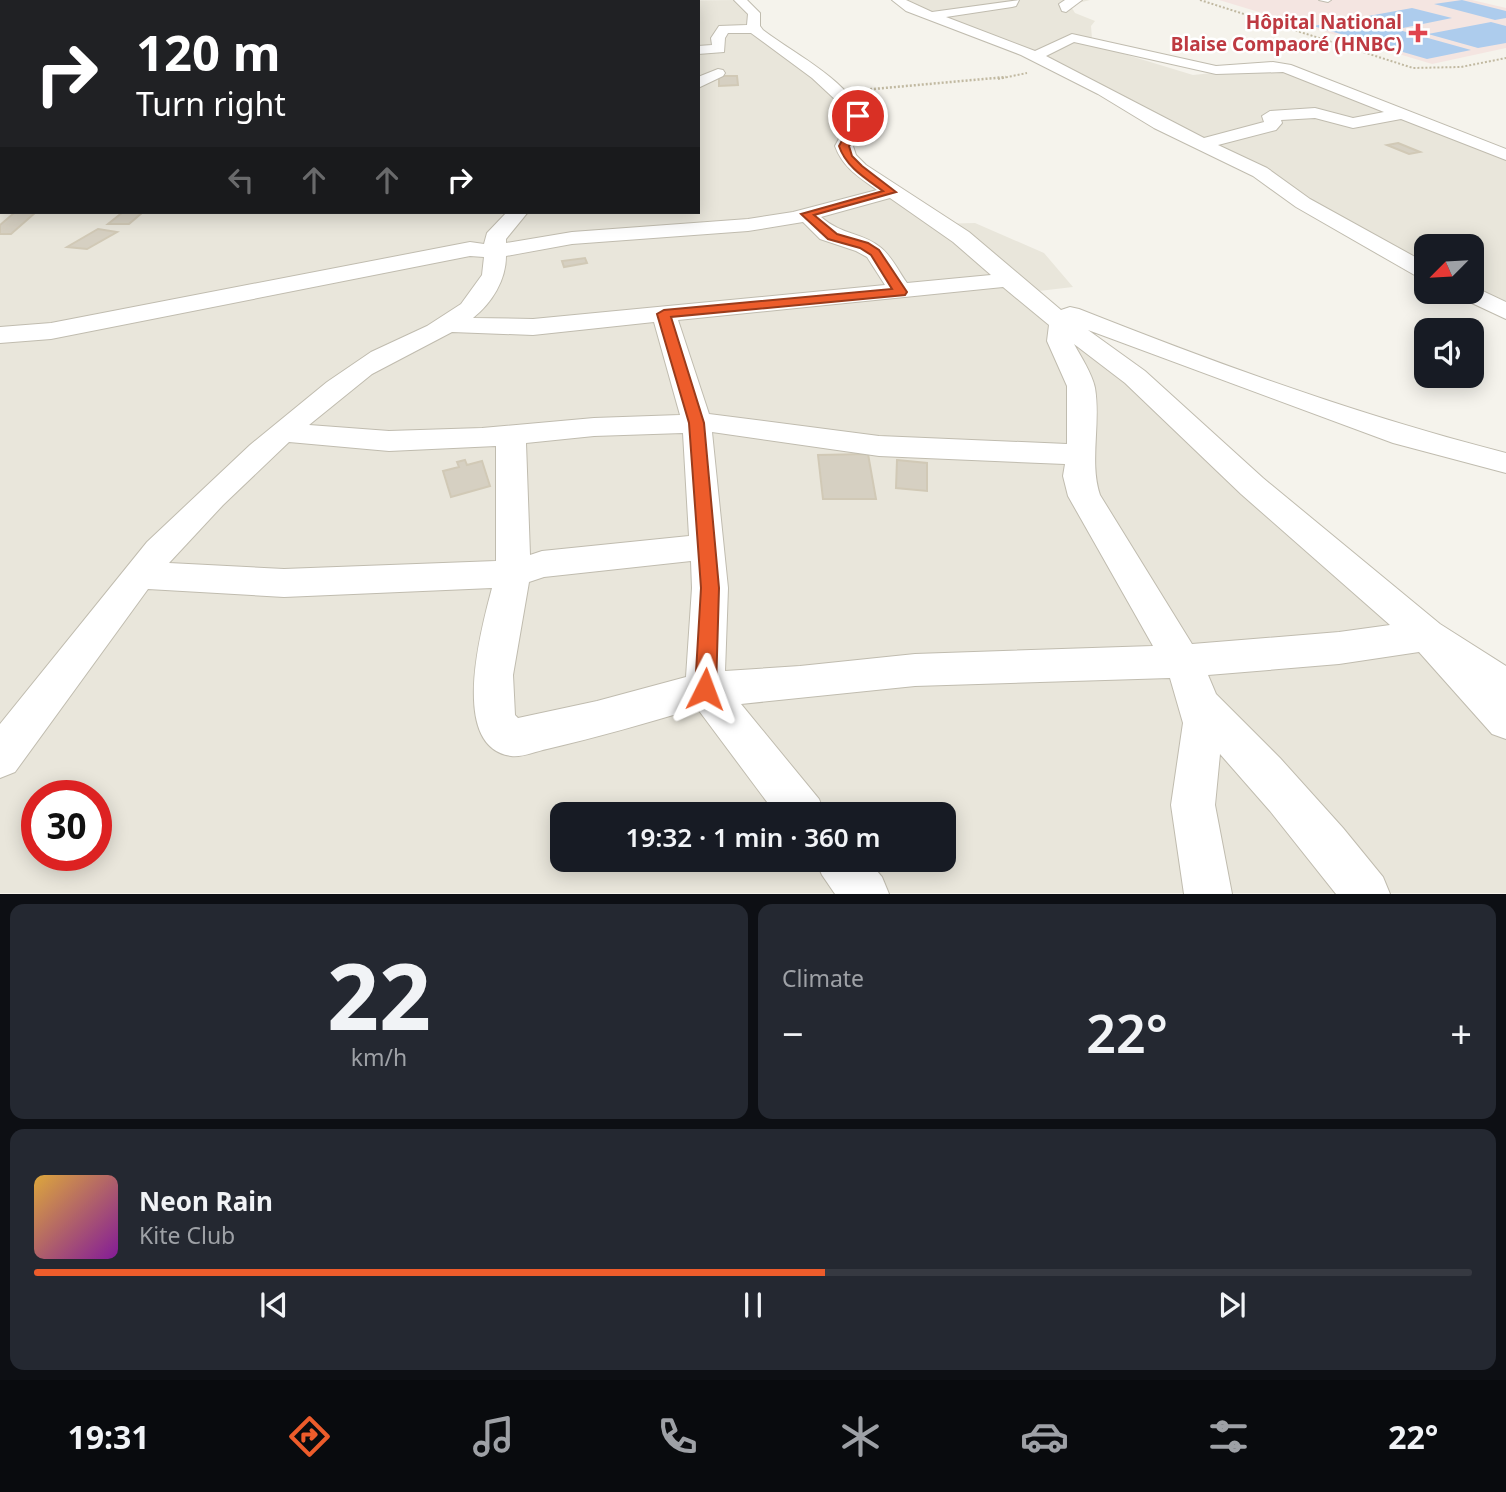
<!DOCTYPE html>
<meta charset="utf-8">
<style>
:root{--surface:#171b24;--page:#242831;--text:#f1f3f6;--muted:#9ea1a6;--line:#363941;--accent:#ed5c2b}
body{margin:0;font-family:"Noto Sans",sans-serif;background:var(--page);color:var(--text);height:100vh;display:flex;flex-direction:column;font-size:26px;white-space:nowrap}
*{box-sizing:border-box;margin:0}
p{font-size:23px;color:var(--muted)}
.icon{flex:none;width:38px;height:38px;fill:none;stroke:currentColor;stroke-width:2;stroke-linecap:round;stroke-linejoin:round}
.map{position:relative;height:894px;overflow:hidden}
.sheet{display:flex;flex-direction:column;gap:10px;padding:10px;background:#0d0f14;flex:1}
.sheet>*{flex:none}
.guide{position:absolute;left:0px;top:0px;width:700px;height:214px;box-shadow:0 4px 18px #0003;background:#202124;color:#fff;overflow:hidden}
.needle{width:46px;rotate:246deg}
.tools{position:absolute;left:1414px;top:234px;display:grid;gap:14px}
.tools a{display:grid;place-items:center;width:70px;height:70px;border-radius:14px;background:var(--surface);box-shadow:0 4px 18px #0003;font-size:35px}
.speed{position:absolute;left:21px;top:780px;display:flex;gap:14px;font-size:35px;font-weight:700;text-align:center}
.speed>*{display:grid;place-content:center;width:91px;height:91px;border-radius:50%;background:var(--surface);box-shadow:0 4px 18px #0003;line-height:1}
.speed .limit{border:10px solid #d22;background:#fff;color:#111}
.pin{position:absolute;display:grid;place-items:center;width:60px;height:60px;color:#fff;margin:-30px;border:4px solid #fff;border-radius:50%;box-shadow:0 2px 7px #0007}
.me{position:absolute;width:77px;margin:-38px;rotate:3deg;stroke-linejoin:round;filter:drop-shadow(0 0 5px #0008)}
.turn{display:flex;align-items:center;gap:24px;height:147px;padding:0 21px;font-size:32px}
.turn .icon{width:91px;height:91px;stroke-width:2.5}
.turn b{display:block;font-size:49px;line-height:60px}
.lanes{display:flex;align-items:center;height:66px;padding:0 21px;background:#0003;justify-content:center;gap:35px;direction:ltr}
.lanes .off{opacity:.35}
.big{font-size:52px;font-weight:600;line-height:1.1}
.sheet .tile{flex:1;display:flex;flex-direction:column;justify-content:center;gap:10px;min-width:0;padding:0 24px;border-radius:14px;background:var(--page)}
.sheet .dial{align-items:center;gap:0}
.dial b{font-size:91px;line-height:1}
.song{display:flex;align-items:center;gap:21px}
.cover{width:84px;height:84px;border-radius:10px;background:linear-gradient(135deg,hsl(40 70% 55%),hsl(290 70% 35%))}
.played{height:7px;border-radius:4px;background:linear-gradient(90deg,var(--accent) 55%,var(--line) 55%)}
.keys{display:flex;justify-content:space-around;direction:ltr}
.heat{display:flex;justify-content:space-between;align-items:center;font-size:38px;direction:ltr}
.sheet .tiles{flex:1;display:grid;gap:10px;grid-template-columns:1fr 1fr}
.tile:last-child{grid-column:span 2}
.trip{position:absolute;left:550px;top:802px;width:406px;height:70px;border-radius:14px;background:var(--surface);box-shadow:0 4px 18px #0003;font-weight:600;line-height:70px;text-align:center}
.tab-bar{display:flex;height:112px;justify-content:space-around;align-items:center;background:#090b0e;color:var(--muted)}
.tab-bar .icon{width:49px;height:49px}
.tab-bar .current{color:var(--accent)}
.tab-bar b{font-size:32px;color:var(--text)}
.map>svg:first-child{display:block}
.residential{fill:#e9e6db;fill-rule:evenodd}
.medical{fill:#f4e5e1}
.water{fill:#adcced}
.building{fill:#d6d0c2;stroke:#d1c9b6;stroke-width:2}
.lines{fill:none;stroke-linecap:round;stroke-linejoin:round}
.service-casing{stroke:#c0bcaf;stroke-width:2}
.minor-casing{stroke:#c0bcaf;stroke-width:2}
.path-far1{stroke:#c1b9a1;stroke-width:2;stroke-dasharray:2 2;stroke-linecap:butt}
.path{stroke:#c1b9a1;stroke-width:2.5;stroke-dasharray:2 2;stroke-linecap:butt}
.service{fill:#fff;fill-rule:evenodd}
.minor{fill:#fff;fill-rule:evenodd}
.route{fill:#ed5c2b;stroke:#9a3c1c;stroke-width:2}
.health-dot{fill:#e0444e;stroke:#fff;stroke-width:2.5}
.labels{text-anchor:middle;stroke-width:5;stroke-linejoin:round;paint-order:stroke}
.far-health-label{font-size:19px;font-weight:bold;fill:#be3a42;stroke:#fff;text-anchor:end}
</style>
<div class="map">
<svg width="1506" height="894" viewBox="0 0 1506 894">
<rect width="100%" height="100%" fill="#f5f3ec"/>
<g class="residential">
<path d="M0,0h412l-410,2v210h696v-210h-161l204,-2 9,7 4,21 37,26 51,49 7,17 -1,13 -6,13 93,78 40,-1 69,30 29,34 -51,6 48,38 436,386v176h-1506zM37,796h59v60h-59zM562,814h381v45h-381z"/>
<path d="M898,0h192l-20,5 5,8 20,8 -4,5 1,13 32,15 69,21 100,-10 213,86v156l-34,-16v-44h-46v22l-316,-178z"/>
</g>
<path class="medical" d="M1219,0h253l34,8v40l-74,16z"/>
<g class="water">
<path d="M1462,0l44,11v7l-11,2 -61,-16z"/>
<path d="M1412,8l40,10 -49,10 -40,-11z"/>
<path d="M1356,18l115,32 -44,9 -114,-33z"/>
<path d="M1491,22l15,4v17l-28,5 -50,-14z"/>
</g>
<g class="building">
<path d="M719,76h18l1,9 -19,1z"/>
<path d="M1398,143l22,9 -11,2 -22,-9z"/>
<path d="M36,212l-25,22h-11v-9l14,-12z"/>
<path d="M123,212h20l-14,12h-21z"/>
<path d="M98,229l19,3 -30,17 -20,-2z"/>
<path d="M585,258l2,5 -23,4 -2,-6z"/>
<path d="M868,454l8,45h-53l-5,-44z"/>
<path d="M465,460l2,5 15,-4 8,25 -39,11 -8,-26 16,-4 -2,-5z"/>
<path d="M897,460l30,3v28l-31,-3z"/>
</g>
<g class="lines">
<defs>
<path id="service" d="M1319,0h12l-3,2z"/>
<g id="minor">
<path d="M53,0h13l-14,2z"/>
<path d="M109,0h12l-13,2z"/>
<path d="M156,0h48l-49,2z"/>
<path d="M335,0h17l-18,2z"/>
<path d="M560,0h12l-13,2z"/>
<path d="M589,0h52l-1,2z"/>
<path d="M671,0h12l-13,2z"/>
<path d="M734,0h13l13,13v13l3,4c37,28 89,51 105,97l-15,19 3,9 10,10 103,67 92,78 9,-3 9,2c139,55 281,107 427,144v20l-113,-30 -305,-113 57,41 118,107 177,146 66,42v73l-14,-5 -73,-82 -80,12 -131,11 8,19 64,64 63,70 40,49 7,17h-54l-66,-83 -50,-57 -5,51 17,89h-48l-13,-89 12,-82 -13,-45 -255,8 -174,18 78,95 6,15h-49l-79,-106c-50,15 -99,29 -150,41 -10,2 -26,9 -36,7 -63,-9 -29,-130 -19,-168l-208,9 -136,-8 -133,183 -15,6v-54l147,-182 103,-97 77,-63 44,-30 56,-26 34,-22 21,-29 2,-18 -14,-1 -419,83 -51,4v-16l51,-4 419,-81 14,2 3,-11 20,-21h21l-22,27v4l66,-11 176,-13 45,-7 84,-22c-18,-13 -34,-22 -42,-44l7,-13 8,-7 -10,-22 -28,-26 -61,-45h-23l-3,5 -1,14 -26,2v-8l14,-1 -1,-7 8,-12 28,-1 1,-11zM890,198l63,44 38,33 -84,8c-8,-11 -16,-28 -27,-36 -18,-15 -37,-11 -59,-30zM803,222l17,17 36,12 11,6 18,28 -352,34 -60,-1c19,-15 33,-38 33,-62l66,-12 176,-13zM1003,287l46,38 -2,16 20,45v58l-188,-8 -170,-22 -31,-94zM654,322l26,93 -86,3 -112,10 -93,3 -80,-6 63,-51 80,-42 81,3zM1074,344l51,39 116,111 149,131 -51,7 -147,12 -92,-149c-11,-33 1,-71 -5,-107 -3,-15 -14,-31 -21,-44zM712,432l167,24 186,8 -2,12 5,20 85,150 -238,8 -115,12 -75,5 3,-83zM683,433l6,103 -147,15 -12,4 -4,-112 68,-7zM289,442l100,9 107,-5v115l-212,8 -115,-6 54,-58zM691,561l1,27 -6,89 -89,24 -79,17 -3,-3 -2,-40 16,-93 15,-5z"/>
<path d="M892,0h14l26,12 87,-12 -3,6 -4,1 -66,10 89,34 37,-17 144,32 57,-4 18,3 215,84v11l-105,-41 -48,9 -38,-10 -34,2 1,3 -6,7 -58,15 49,23 43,31 116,64v16l-8,-2 -122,-70 -43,-31 -99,-48 -56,-34 -77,-39 -115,-44zM1074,42l142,32 67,-2 101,40 -31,6 -38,-10 -45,3 -8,5 2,6 -60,16 -158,-82z"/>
<path d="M1065,0h17l-16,12 -4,-1 -3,-7z"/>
<rect x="0" y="10" width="2" height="8"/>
<path d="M0,57h2l-2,10z"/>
<path d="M718,69l5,1 2,3 -2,3 -25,12v-11z"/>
<path d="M2,96v10l-2,1v-10z"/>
<path d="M0,124h2l-2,11z"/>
<rect x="0" y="149" width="2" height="10"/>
<path d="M1472,286l34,16v17l-47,-22 -4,-5h17z"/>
<path d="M815,859h52l15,18 7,17h-54l-13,-19z"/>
</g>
</defs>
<use href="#service" class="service-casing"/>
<use href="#minor" class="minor-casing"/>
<g class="path-far1">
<path d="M1200,0l213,68 48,-1 45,-9"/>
<path d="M998,79l29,-6"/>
</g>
<path class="path" d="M862,90l144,-13"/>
<use href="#service" class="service"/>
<use href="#minor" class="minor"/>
</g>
<path class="route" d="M855,114l8,2 1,11 -15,19 3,10 10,10 34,26 -82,23 23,19 31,9 11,7 28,42 -2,3 -234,22 33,106 15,165 -3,101 -3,6 -8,3 -7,-3 -3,-6 6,-101 -12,-165 -32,-109 7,-4 228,-21 -21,-34 -11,-7 -32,-9 -27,-25 82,-23c-18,-13 -37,-24 -44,-45l6,-11 10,-8z"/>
<path class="health-dot" d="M1414.5 22.5h7v7h7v7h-7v7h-7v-7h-7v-7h7z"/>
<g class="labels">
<g class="far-health-label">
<text x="1402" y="29">Hôpital National<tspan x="1402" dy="22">Blaise Compaoré (HNBC)</tspan></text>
</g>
</g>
</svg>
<div class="tools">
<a><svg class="needle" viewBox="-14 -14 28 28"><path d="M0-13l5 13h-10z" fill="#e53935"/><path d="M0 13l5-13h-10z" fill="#9ea1a6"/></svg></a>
<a><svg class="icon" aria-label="sound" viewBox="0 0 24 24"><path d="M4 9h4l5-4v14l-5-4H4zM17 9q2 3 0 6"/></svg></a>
</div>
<div class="speed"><div class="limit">30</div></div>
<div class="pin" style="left:858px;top:116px;background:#d93025"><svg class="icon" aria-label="arrive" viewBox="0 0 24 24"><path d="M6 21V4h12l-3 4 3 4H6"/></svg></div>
<svg class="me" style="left:705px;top:689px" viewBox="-20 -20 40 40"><path d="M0-17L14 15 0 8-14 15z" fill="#ed5c2b" stroke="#fff" stroke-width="4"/></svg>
<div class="trip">19:32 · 1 min · 360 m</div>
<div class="guide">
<div class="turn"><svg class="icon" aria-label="right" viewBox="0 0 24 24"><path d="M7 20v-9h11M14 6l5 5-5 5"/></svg><div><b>120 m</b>Turn right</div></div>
<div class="lanes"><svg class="icon off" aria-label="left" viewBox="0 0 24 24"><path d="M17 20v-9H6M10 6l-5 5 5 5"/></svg><svg class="icon off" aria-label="ahead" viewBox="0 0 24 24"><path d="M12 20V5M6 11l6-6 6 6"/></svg><svg class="icon off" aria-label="ahead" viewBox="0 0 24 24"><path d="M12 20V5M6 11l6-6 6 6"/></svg><svg class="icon" aria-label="right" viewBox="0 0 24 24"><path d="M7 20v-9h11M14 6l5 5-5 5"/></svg></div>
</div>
</div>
<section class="sheet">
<div class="tiles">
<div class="tile dial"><b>22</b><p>km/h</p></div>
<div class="tile"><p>Climate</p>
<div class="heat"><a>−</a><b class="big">22°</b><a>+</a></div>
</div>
<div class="tile">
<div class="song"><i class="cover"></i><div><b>Neon Rain</b><p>Kite Club</p></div></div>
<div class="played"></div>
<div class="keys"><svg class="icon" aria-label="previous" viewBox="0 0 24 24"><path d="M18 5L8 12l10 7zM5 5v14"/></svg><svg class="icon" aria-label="pause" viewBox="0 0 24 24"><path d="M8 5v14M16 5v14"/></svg><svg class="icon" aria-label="next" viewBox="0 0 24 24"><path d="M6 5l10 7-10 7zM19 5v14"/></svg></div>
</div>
</div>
</section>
<nav class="tab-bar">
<b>19:31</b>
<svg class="icon current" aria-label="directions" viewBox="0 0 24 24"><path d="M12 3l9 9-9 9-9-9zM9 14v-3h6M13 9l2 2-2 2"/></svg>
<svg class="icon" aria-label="music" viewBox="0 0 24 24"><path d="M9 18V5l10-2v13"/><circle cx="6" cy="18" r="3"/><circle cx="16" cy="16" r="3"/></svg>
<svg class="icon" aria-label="phone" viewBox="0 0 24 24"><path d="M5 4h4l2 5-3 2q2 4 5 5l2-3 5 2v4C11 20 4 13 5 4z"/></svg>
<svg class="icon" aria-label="climate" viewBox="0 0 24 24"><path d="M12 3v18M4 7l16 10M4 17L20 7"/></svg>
<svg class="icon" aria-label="car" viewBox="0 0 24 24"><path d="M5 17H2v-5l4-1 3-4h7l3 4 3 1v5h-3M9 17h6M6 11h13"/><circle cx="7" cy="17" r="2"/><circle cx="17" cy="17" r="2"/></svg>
<svg class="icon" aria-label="filters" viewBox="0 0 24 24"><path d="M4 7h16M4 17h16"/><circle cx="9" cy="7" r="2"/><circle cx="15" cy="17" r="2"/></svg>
<b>22°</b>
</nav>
